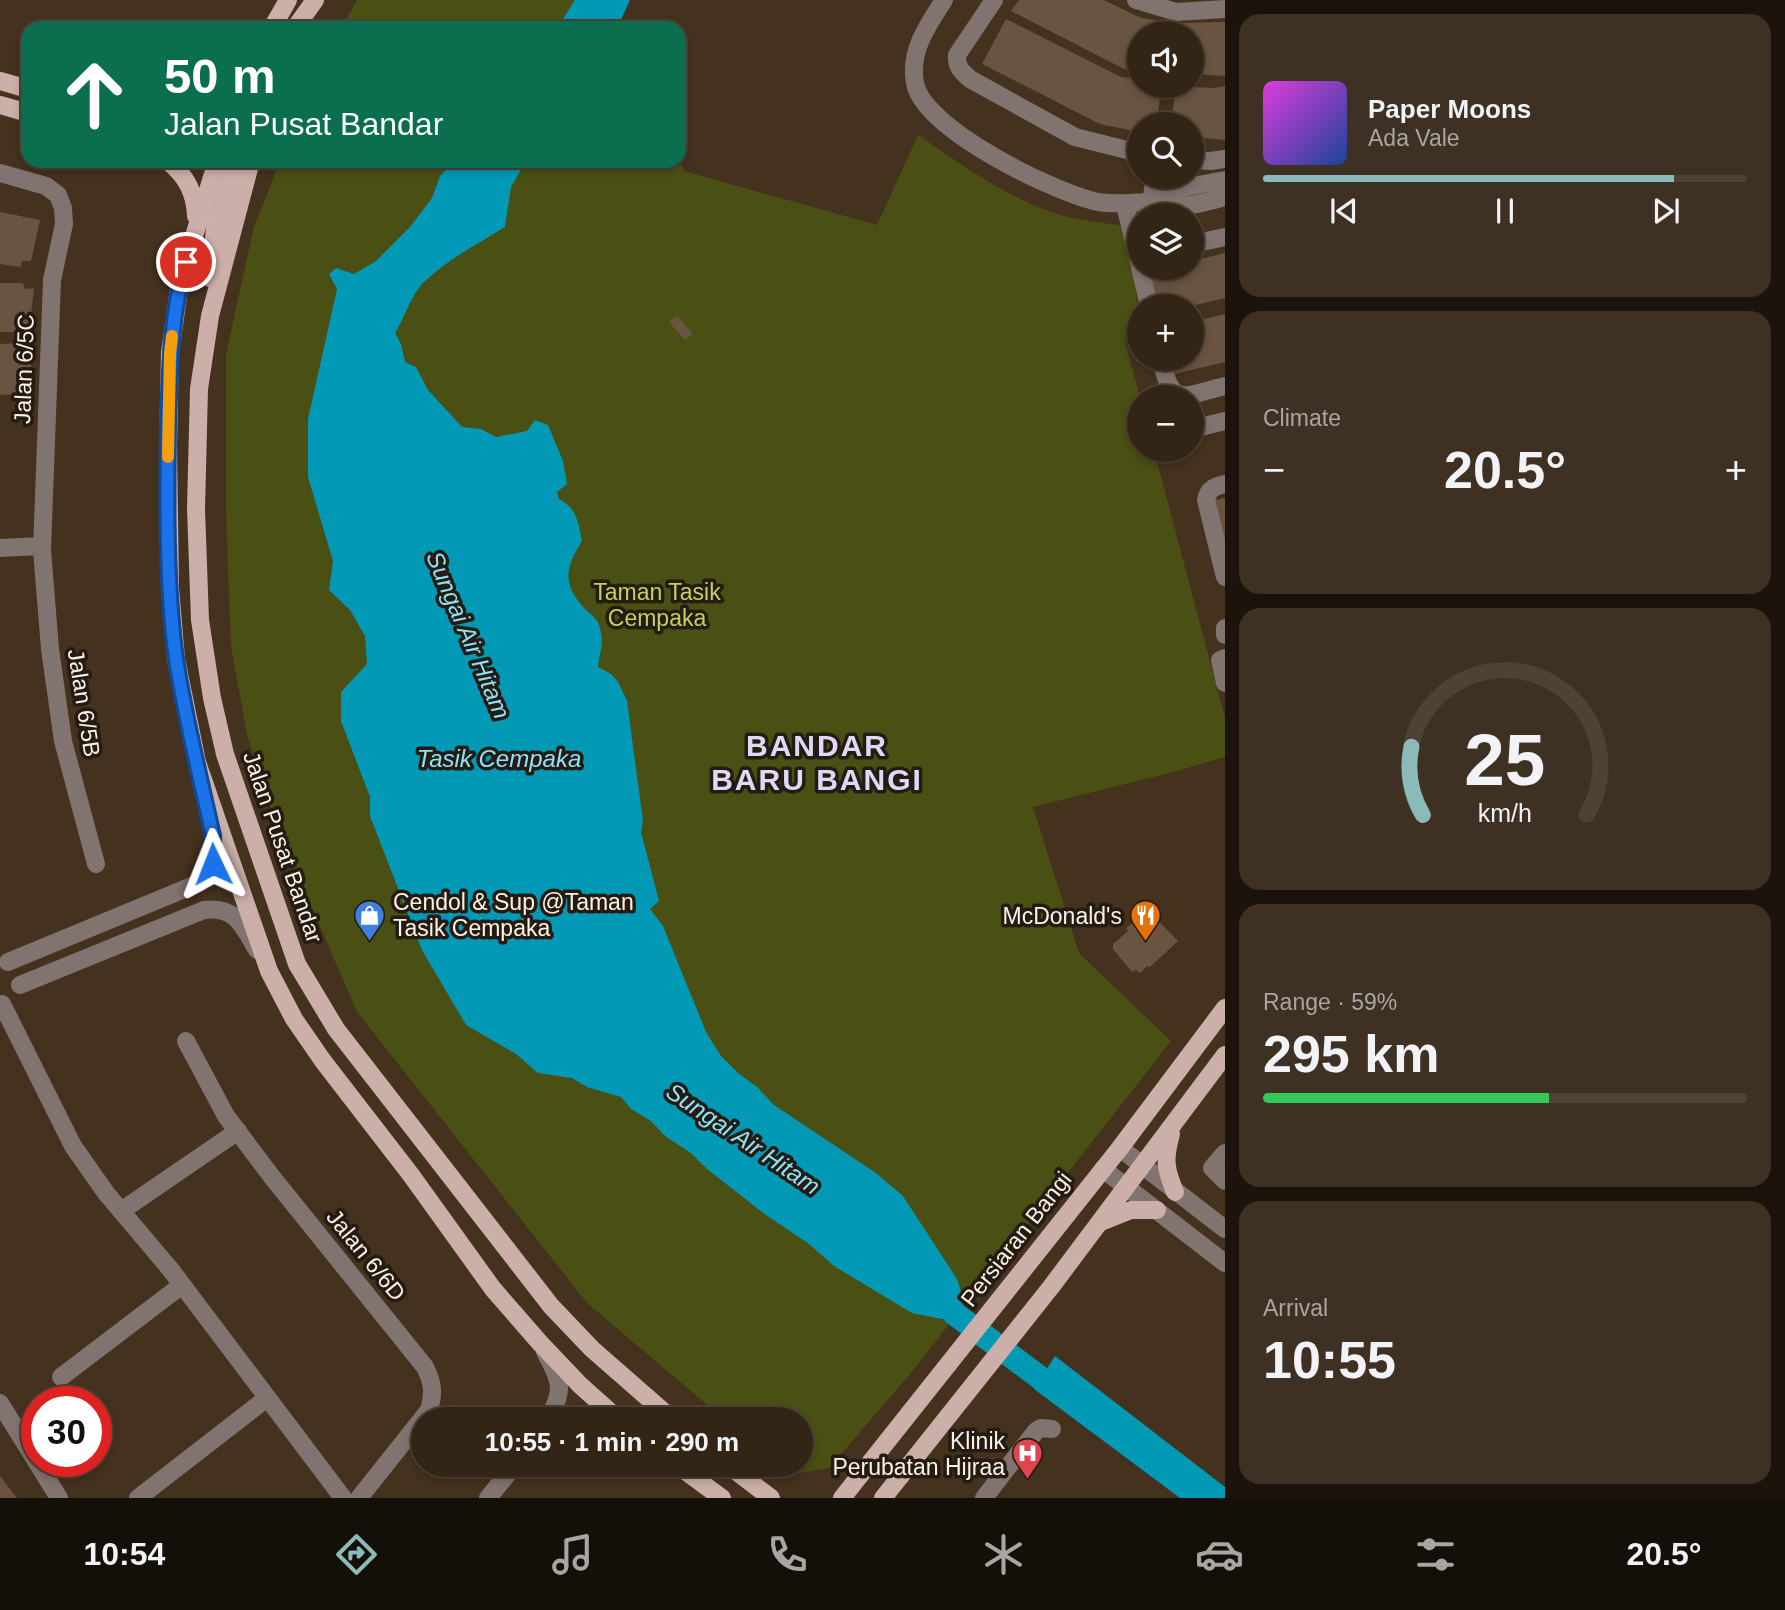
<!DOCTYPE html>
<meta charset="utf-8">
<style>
:root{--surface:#332516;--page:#3e3123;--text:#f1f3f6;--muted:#a9a5a1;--line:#4e4235;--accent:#8bbbb9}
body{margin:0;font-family:Arial,sans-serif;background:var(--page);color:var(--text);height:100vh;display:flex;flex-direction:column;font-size:26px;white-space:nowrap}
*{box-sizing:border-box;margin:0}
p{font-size:23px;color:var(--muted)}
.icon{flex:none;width:38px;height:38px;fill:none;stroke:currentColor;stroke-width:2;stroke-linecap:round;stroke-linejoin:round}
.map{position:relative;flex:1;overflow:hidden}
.drawer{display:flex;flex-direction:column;gap:14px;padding:14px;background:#1c140c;width:560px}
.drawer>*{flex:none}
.guide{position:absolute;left:21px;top:21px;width:665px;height:147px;border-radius:21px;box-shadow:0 4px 10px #0003,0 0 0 2px var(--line);background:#0b6e4f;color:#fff;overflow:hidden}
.controls{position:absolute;left:1127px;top:21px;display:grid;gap:14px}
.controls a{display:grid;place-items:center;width:77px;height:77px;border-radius:50%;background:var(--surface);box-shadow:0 4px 10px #0003,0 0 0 2px var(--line);font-size:35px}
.speed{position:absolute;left:21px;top:1386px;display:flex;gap:14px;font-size:35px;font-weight:700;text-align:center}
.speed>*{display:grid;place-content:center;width:91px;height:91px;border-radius:50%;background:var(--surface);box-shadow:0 4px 10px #0003,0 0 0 2px var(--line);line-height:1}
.speed .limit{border:10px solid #d22;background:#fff;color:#111}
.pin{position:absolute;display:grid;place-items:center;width:60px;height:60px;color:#fff;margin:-30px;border:4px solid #fff;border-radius:50%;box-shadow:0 2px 7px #0007}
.me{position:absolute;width:77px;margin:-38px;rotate:358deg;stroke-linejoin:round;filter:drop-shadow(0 0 5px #0008)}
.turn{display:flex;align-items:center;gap:24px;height:147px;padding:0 28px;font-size:32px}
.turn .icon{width:91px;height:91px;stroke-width:2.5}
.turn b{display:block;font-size:49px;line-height:60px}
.big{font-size:52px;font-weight:700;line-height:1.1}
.drawer .tile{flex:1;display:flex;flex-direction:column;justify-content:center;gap:10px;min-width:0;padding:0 24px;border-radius:21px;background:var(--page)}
.drawer .dial{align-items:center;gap:0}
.dial svg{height:182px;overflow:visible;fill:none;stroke:var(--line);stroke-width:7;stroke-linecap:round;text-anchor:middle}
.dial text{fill:var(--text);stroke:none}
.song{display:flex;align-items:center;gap:21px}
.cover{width:84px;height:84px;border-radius:10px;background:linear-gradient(135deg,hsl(300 70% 55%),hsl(220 70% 35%))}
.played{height:7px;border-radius:4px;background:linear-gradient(90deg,var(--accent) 85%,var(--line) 85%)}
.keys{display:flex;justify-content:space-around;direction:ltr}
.heat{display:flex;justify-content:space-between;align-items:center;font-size:38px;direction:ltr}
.charge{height:10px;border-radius:5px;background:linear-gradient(90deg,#34c759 59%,var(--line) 0)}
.trip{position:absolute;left:411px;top:1407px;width:402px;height:70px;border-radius:35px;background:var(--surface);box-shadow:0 4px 10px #0003,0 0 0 2px var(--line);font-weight:700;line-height:70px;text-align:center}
.tabs{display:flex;height:112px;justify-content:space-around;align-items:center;background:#140f09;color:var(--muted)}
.tabs .icon{width:49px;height:49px}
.tabs .on{color:var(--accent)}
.tabs b{font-size:32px;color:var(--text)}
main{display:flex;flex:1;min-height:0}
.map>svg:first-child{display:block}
.green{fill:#4a4f13}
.water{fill:#0299b6}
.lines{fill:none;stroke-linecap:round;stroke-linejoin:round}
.river{stroke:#0299b6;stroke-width:24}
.building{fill:#685440}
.minor{stroke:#817370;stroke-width:18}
.major{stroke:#ccafa9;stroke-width:18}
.route-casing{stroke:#114b97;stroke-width:18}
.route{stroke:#1a73e8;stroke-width:12}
.slow{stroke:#f59e0b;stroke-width:12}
.labels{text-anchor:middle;stroke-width:7;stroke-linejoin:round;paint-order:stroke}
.street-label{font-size:23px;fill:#fdf0e5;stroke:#241b13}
.park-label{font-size:23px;fill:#c4d059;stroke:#241b13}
.poi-label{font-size:23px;fill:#fdf0e5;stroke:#241b13;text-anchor:end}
.water-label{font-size:24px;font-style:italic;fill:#8fe1f8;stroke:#241b13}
.district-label{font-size:30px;font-weight:bold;letter-spacing:2px;fill:#e0d8f5;stroke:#241b13}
</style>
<main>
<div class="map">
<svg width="1225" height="1498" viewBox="0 0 1225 1498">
<rect width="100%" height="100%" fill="#44311e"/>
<g class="green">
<path d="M357,0h246l18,28h-280z"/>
<path d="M918,135c43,29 86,61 136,78 22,7 47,9 69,13l16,83v26l-15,3 16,59 -1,53h15l71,268v39l-55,16 -137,34 46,146 92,88 -260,332 -82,95 -39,7 -13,-10h25v-46h-78l-137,-116 -230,-291 -79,-182 -31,-95 -16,-89 -5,-134v-158l28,-127 26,-66h399v-6l5,16 193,54z"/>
</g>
<g class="water">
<path d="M575,0h55l-13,28h-60z"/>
<path d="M454,161h72l-15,26 -6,40c-29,18 -59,33 -83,57 -12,14 -17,33 -27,49l6,11 4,18 11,5 12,23 34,37 19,2 15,8 31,-6 8,-11 13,5 15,36 4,23 -10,8 2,7c18,9 19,23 23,42 -16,25 -21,43 3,68 5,5 12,9 14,16 6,20 1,23 -1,42l13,7 7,8 9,19 16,120 -2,11 18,69 -9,8 13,17 43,106 15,24 17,17 19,14 17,18 102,68 27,23 54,83 7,21 -9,14 -13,5 -30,-6 -78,-47 -25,-22 -43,-29 -59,-46 -16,-16 -26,-17 -14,-15 -20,-12 -10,-12 -34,-10 -15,-9 -34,-5 -22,-19 -50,-29 -44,-75 -52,-134v-19l-29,-76v-29l26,-28 -2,-28 -15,-26 -21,-20 4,-29 -25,-84v-58l29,-130 -8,-15 7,-6 18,6 22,-13 34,-34 22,-29 8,-22z"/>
<path d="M1055,1356l170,131v11h-45l-146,-109z"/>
</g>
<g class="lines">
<path class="river" d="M933,1289l22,25 112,84"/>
</g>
<g class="building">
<path d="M1019,0h85l37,18 28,4 -1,11h-29v38l-15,-2 -113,-58z"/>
<path d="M1006,19l115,58 18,2v7h22l-4,38h-18v8l-39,-8 -118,-60z"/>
<path d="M1225,22v54l-33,-2v-41h-11l1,-10z"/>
<path d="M1176,86l38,2 11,-2v54l-33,-3v-13h-21z"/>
<path d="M0,212l40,8 -9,41h-9l-1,6 -21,-3z"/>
<path d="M1225,253v45l-34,8h-36l-8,-34 17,-4h28v-7z"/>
<path d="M0,283h23l2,6 9,-1 -4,36h-11l-4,8h-15z"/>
<path d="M1225,314v48l-51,12 -4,-15h22v-37z"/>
<path d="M677,315l16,19 -8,6 -16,-18z"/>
<path d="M18,343l2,9h10l2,27 -10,2 -3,13 -19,1v-51z"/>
<path d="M1225,498v45l-11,-43z"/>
<path d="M1148,910l30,31 -28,26 -3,-1 -7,7 -4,-3 -4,2 -19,-23v-5l15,-13 -2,-3z"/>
<path d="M0,1476l17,22h-17z"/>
</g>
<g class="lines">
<g class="minor">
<path d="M944,0c-16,25 -35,51 -29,83 8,46 140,110 183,119 19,3 35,0 53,0 13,0 25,4 37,3 13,-1 25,-5 37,-8"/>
<path d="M994,0l-37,55c-1,12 5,17 13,24l105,58 64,16"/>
<path d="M1136,0l40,12 49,-3"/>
<path d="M1192,160l19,1 14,-2"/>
<path d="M0,173l46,13 12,9 5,13 1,16 -12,56 -10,270 8,99 13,92 33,123"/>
<path d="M1151,202l30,-14 44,-8"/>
<path d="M1151,202l4,-25"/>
<path d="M1125,205l14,57"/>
<path d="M1192,244l33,-7"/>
<path d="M1140,268l9,38"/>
<path d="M1161,359c11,50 22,37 64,27"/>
<path d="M1192,429l33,-8"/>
<path d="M1225,484c-10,2 -17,5 -19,16l19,77"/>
<path d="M0,548l42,-2"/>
<path d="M1225,628v7"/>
<path d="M1225,658l-5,2 5,23"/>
<path d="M8,962l191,-79c23,-22 15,-43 9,-71"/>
<path d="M20,985l184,-75c32,-4 39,16 53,40"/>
<path d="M2,1004l71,142 33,47 65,77 172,228"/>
<path d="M186,1041l40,75 46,61 153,190c8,16 9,26 4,43l-70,88"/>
<path d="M1120,1148l105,81"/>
<path d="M1225,1153l-13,15 13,13"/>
<path d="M1103,1169l122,94"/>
<path d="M121,1211l117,-80"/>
<path d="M545,1352c16,29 20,38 3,67"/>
<path d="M61,1377l121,-92"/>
<path d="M0,1403l59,95"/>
<path d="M138,1498l129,-100"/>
<path d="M488,1498l27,-33"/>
<path d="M984,1498l52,-67 5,-3 11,1"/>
</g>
<g class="major">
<path d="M272,28l16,-28"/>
<path d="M295,28l20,-28"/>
<path d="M0,81l28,8"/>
<path d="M0,105l28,8"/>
<path d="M168,161c18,15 27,31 28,55"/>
<path d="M217,161l-37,121 -10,71 -2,92 2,143 6,71 21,103 72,209 25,48 29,42 88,114 82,114 47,54 40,42 38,34"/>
<path d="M251,161l-41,155 -11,73 -3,120 4,111 12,78 13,56 72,210 39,65 215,277 41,43 80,70"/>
<path d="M210,278l5,-50 15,-49 2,-18"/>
<path d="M1171,1134c-7,25 -6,34 4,58"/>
<path d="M1101,1222l30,-12h26"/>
<path d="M677,1465l45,33"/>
<path d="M728,1465l43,33"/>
<path d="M842,1498l278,-350 105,-140"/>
<path d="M883,1498l168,-211 174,-232"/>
</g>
</g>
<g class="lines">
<defs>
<path id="route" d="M186,262c-16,54 -16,109 -18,163 -1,76 -2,160 8,234 9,59 24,118 37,177v28"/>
</defs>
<use href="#route" class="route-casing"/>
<use href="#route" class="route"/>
<path class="slow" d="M168,457l2,-104 2,-17"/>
</g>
<defs>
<symbol id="shop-pin" viewBox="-11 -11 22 30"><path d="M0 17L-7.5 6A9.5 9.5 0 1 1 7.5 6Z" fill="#3f7fe0" stroke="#241b13"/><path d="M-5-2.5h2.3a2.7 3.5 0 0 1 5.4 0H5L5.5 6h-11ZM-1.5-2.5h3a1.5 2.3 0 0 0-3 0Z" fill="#fff"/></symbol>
<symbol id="restaurant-pin" viewBox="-11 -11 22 30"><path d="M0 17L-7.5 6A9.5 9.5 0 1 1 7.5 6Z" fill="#e8710a" stroke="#241b13"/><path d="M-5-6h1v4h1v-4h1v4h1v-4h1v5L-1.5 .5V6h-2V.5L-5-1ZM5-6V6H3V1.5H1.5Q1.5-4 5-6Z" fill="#fff"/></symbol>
<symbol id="hospital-pin" viewBox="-11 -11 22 30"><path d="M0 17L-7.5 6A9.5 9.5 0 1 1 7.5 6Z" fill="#e0444e" stroke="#241b13"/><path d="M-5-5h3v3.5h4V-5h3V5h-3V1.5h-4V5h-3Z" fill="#fff"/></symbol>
</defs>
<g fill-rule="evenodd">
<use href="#shop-pin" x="352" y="898" width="35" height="47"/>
<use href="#restaurant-pin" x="1128" y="898" width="35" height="47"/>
<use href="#hospital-pin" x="1010" y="1436" width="35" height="47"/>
</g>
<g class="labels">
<g class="street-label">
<text transform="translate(24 369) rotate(-88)" y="8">Jalan 6/5C</text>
<text transform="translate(84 703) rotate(81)" y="8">Jalan 6/5B</text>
<text transform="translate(283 847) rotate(71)" y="8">Jalan Pusat Bandar</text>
<text transform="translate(1016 1239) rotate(-52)" y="8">Persiaran Bangi</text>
<text transform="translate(366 1255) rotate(51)" y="8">Jalan 6/6D</text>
</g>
<g class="park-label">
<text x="657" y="600">Taman Tasik<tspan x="657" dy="26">Cempaka</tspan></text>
</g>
<g class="poi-label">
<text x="393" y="910" text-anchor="start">Cendol &amp; Sup @Taman<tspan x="393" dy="26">Tasik Cempaka</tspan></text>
<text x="1122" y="924">McDonald's</text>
<text x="1005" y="1449">Klinik<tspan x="1005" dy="26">Perubatan Hijraa</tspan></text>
</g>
<g class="water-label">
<text transform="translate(468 635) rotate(67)" y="8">Sungai Air Hitam</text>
<text x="499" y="767">Tasik Cempaka</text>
<text transform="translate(743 1139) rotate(34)" y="8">Sungai Air Hitam</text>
</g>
<g class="district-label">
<text x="817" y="756">BANDAR<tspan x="817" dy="34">BARU BANGI</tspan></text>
</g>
</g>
</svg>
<div class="controls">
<a><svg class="icon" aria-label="sound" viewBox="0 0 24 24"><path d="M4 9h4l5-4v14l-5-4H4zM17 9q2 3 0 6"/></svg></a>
<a><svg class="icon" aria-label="search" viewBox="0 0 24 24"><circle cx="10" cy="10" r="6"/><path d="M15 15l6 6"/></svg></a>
<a><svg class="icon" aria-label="layers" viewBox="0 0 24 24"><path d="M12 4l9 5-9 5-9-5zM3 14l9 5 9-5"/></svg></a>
<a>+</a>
<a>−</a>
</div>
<div class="speed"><div class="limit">30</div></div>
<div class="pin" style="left:186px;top:262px;background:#d93025"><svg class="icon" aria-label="arrive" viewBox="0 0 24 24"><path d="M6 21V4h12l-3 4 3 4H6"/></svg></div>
<svg class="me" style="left:213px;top:864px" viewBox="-20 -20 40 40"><path d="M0-17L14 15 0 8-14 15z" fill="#1a73e8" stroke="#fff" stroke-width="4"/></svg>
<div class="trip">10:55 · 1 min · 290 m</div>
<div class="guide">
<div class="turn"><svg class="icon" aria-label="ahead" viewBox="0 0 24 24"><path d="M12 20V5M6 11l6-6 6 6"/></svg><div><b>50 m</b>Jalan Pusat Bandar</div></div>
</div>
</div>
<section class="drawer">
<div class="tile">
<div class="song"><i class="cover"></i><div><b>Paper Moons</b><p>Ada Vale</p></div></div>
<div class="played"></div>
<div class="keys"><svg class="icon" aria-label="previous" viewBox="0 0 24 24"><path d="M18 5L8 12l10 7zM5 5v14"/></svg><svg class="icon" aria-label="pause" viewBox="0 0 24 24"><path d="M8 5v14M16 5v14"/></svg><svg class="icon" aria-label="next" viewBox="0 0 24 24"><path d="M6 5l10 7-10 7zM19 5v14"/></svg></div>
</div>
<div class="tile"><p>Climate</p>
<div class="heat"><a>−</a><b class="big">20.5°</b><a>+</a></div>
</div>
<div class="tile dial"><svg viewBox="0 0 100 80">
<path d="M14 69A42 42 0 1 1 86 69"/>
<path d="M14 69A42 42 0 0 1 9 39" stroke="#8bbbb9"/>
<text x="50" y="56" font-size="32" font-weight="700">25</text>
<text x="50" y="72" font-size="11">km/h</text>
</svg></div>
<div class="tile"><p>Range · 59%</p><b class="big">295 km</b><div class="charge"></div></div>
<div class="tile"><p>Arrival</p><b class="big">10:55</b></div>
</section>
</main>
<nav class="tabs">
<b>10:54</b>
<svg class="icon on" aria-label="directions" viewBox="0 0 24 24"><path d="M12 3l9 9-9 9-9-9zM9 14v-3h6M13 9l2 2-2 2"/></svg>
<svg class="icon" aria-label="music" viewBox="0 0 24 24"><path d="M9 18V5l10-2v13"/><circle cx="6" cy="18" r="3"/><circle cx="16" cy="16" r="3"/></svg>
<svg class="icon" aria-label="phone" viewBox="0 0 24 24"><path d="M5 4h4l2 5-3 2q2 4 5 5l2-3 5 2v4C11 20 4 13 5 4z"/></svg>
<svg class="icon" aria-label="climate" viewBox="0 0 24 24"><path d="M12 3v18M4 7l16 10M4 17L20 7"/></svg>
<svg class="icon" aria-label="car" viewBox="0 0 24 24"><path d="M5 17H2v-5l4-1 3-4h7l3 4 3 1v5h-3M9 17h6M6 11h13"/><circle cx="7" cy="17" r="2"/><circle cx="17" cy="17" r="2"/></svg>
<svg class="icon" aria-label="filters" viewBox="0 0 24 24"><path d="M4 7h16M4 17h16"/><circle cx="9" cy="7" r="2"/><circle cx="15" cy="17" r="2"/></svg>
<b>20.5°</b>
</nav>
